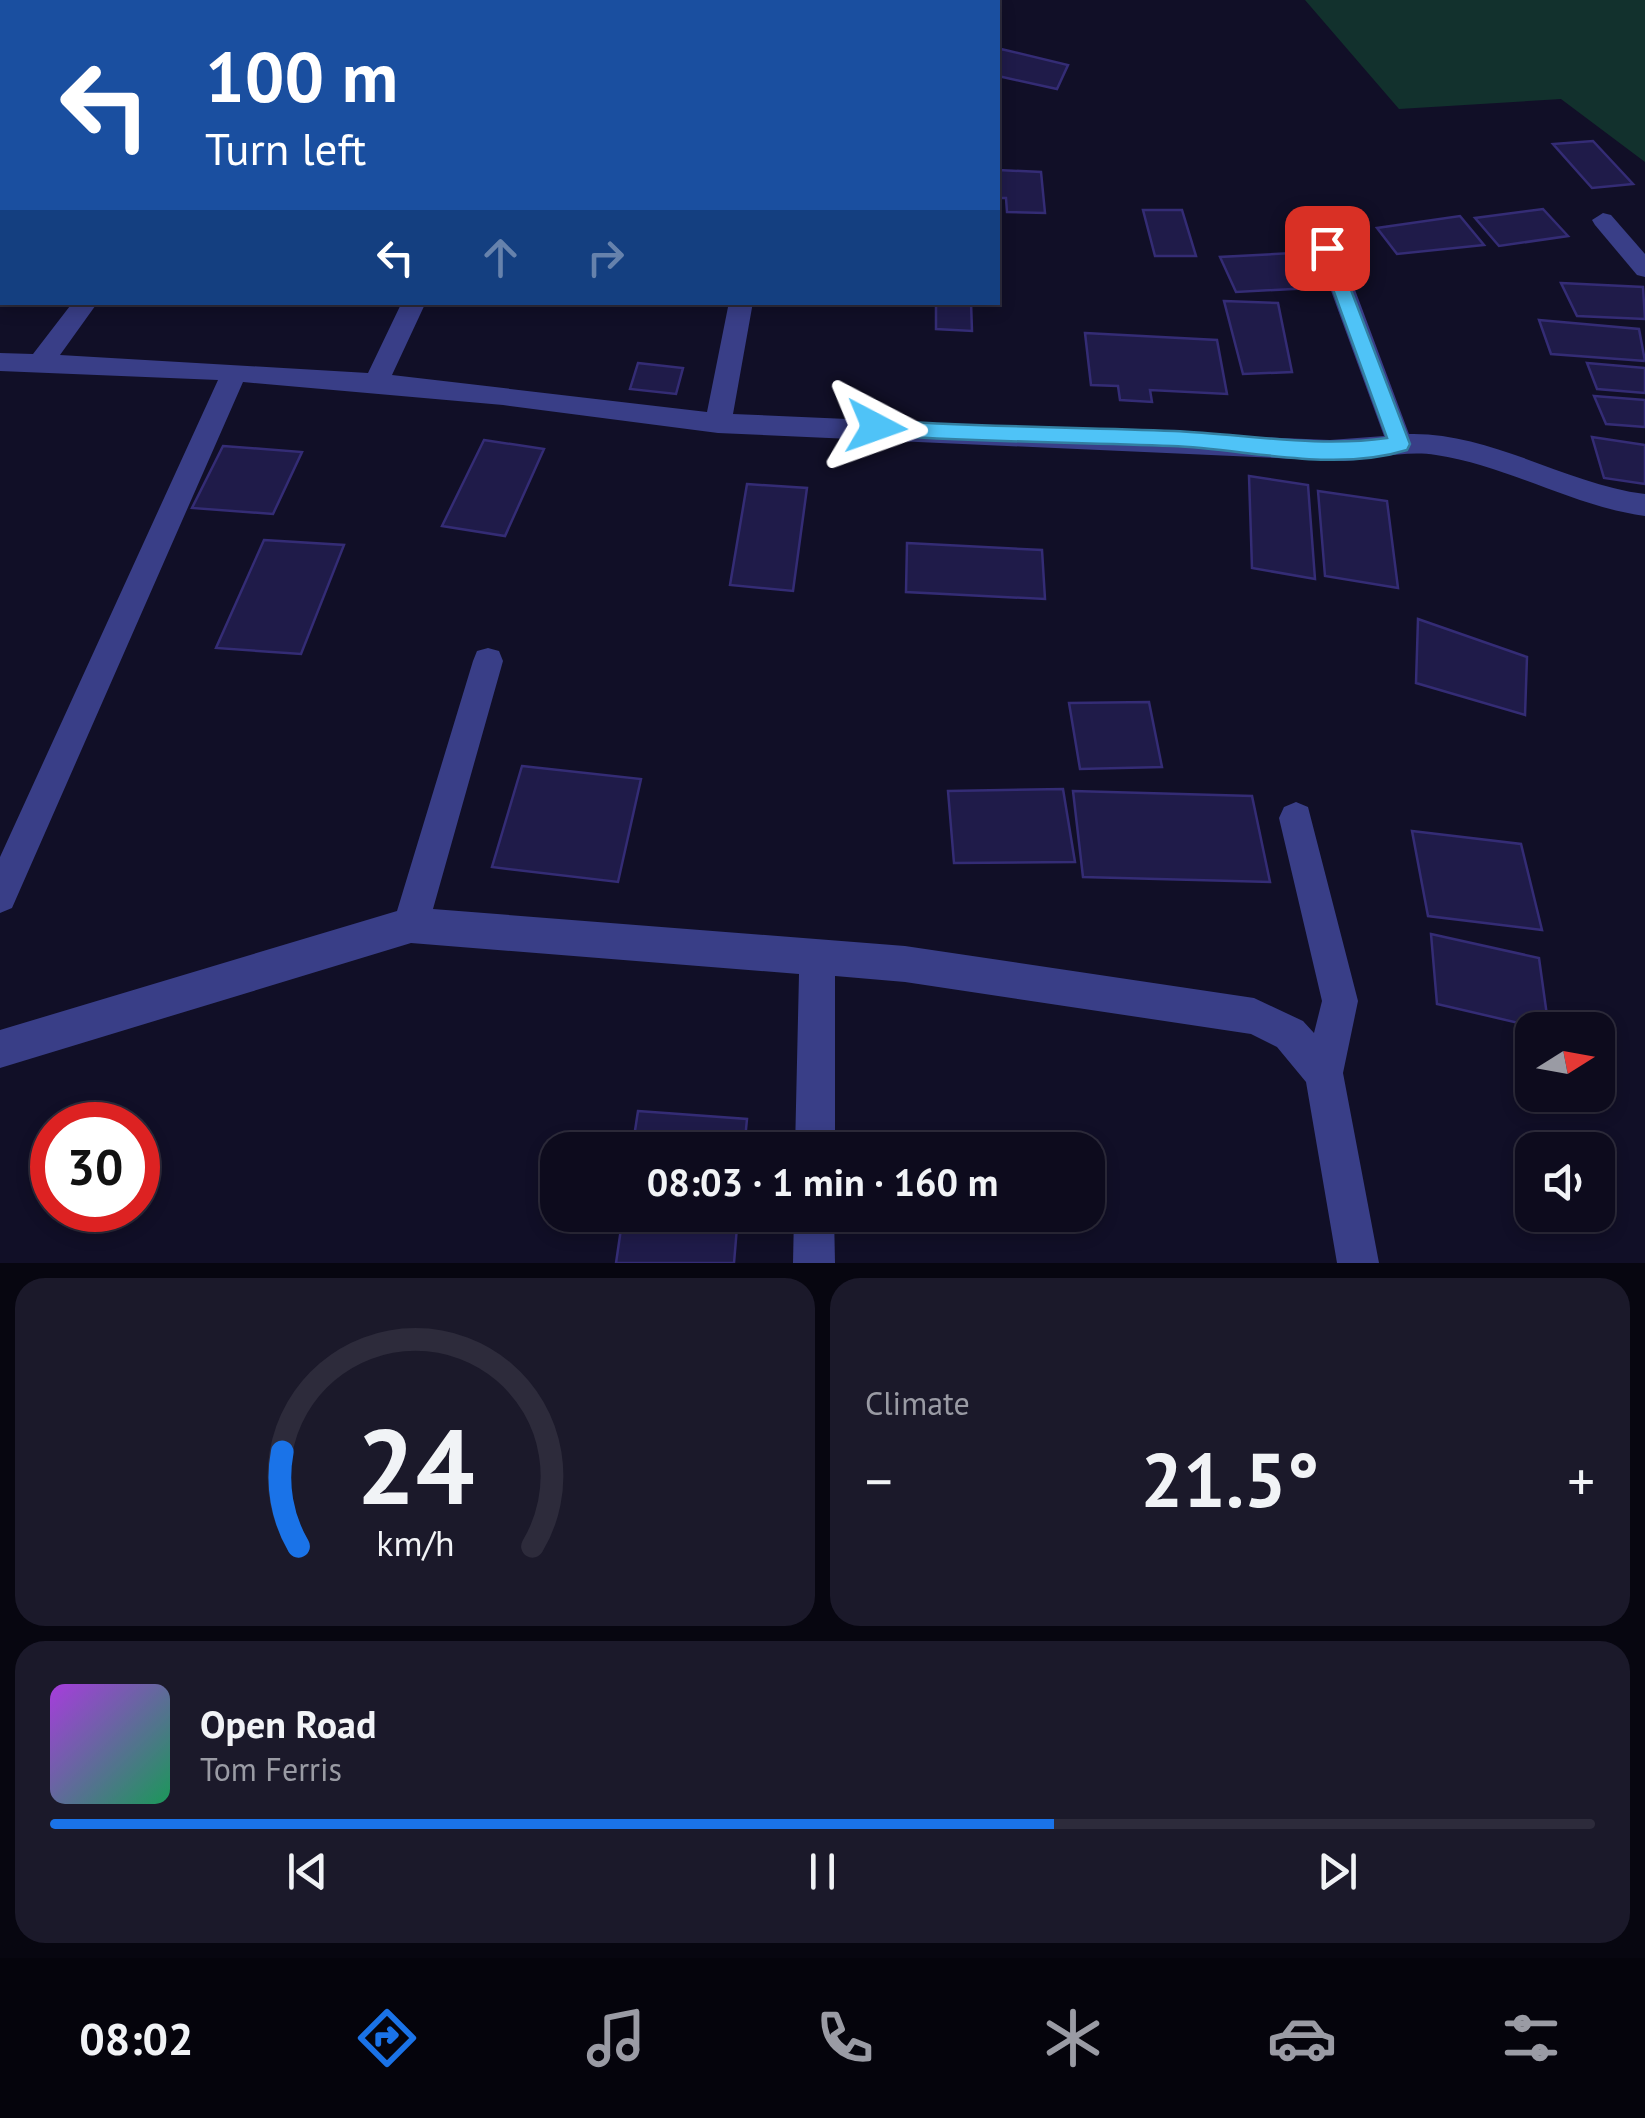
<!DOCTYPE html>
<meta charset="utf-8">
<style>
:root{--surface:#0d0b1d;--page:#1b192a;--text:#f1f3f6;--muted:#9a9ba4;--line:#2d2b3b;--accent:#1a73e8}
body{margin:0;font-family:"PT Sans",sans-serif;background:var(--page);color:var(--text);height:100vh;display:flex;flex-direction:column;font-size:38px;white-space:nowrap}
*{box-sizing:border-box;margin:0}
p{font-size:32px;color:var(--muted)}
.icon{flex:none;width:55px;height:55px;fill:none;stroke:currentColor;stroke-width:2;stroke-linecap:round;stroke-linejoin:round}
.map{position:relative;height:1263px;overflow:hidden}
.details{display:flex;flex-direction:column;gap:15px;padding:15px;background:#070610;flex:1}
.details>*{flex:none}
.hud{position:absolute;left:0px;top:0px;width:1000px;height:305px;box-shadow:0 5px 15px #0003,0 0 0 2px var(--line);background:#1a4fa0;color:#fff;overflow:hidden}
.needle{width:65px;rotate:79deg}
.buttons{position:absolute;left:1515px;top:1012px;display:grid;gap:20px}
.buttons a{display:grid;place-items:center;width:100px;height:100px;border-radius:20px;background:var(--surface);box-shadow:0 5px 15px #0003,0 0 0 2px var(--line);font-size:50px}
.speed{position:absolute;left:30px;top:1102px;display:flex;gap:20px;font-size:50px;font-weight:700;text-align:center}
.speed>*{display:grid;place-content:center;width:130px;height:130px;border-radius:50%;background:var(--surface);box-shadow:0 5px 15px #0003,0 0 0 2px var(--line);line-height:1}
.speed .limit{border:15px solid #d22;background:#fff;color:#111}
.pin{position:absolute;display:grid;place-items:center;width:85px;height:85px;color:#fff;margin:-42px;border-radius:20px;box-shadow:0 5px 15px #0006}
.me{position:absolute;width:110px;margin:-55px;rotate:94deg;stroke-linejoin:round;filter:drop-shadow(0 0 8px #0008)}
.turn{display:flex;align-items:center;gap:35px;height:210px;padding:0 40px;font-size:45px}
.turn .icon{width:130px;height:130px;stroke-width:2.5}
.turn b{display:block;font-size:70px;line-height:85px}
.lanes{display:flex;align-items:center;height:95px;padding:0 40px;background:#0003;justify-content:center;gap:50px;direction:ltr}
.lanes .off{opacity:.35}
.big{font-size:75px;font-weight:700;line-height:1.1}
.details .card{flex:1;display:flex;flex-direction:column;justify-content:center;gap:15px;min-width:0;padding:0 35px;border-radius:30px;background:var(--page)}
.details .dial{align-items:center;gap:0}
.dial svg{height:260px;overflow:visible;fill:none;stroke:var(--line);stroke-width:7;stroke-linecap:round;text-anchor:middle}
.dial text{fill:var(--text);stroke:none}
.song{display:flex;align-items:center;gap:30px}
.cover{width:120px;height:120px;border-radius:15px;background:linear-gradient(135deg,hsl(280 70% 55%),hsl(150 70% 35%))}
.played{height:10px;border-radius:5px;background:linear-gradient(90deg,var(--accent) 65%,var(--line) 65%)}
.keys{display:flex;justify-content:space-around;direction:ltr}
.heat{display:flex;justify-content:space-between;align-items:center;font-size:55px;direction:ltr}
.details .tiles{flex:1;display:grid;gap:15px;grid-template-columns:1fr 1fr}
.card:last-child{grid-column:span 2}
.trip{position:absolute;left:540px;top:1132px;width:565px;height:100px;border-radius:30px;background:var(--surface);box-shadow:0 5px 15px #0003,0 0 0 2px var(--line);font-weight:700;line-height:100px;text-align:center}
.menu{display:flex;height:160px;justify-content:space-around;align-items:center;background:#05040c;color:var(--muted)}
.menu .icon{width:70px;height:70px}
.menu .active{color:var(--accent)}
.menu b{font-size:45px;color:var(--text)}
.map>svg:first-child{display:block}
.green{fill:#12312d}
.building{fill:#1f1b49;stroke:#342c75;stroke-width:2.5}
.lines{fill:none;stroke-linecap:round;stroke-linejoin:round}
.street{fill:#393e87;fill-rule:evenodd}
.route{fill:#4fc3f7;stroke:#337fa1;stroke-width:2.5}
</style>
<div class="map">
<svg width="1645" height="1263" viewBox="0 0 1645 1263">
<rect width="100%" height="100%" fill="#110f27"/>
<path class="green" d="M1305,0h340v162l-84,-63 -162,10z"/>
<g class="building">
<path d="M1001,49l67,16 -11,24 -59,-13z"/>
<path d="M1593,141l40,43 -41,4 -39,-44z"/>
<path d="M998,170l43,2 4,41 -38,-1 -1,-14h-8z"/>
<path d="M1543,209l25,27 -69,10 -24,-28z"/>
<path d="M1143,210h39l14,46h-41z"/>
<path d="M1460,216l24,29 -87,9 -20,-26z"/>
<path d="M1311,252l18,35 -93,5 -16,-35z"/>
<path d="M1561,283l82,4 2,32 -68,-3z"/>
<path d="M1224,301l54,2 14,69 -49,2z"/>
<path d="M936,302h35l1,29 -36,-2z"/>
<path d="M1539,320l100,9 6,32 -94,-7z"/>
<path d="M1085,333l132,7 10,54 -77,-4 2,12 -32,-2 -2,-14 -27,-1z"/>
<path d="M638,363l45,5 -7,26 -46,-5z"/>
<path d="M1587,363l58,5v25l-48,-4z"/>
<path d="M1594,396l51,4v27l-39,-3z"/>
<path d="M1592,437l53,8v39l-41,-6z"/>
<path d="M484,440l60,9 -39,87 -63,-10z"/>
<path d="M223,446l79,6 -29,62 -81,-6z"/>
<path d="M1249,476l59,9 7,94 -63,-11z"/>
<path d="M747,484l60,4 -14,103 -63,-6z"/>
<path d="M1318,491l69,10 11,87 -73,-12z"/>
<path d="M264,540l80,5 -43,109 -85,-6z"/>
<path d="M907,543l135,7 3,49 -139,-7z"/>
<path d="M1418,619l109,38 -2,58 -109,-32z"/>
<path d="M1149,702l13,65 -82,2 -11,-66z"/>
<path d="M522,766l119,13 -23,103 -126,-15z"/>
<path d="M1063,789l12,73 -121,1 -6,-72z"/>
<path d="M1073,791l179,5 18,86 -187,-5z"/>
<path d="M1412,831l109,13 21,86 -114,-14z"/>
<path d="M1431,934l108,24 10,72 -112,-26z"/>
<path d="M638,1111l109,8 -3,31h-112z"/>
<path d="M623,1215h115l-4,48h-118z"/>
</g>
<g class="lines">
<g class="street">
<path d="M0,3l2,1v11h-2z"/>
<path d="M2,50v13l-2,1v-13z"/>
<path d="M1603,213l8,2 34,39v23l-8,-2 -42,-50 -3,-5z"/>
<path d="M1327,239l12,8 70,187c82,-2 156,50 236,60v22c-73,-10 -136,-50 -209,-61 -30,-5 -62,4 -92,6l-626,-28 -215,-28 -260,-23 -231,526 -12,5v-56l218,-477 -218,-9v-18l33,1 40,-52h25l-38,53 308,18 34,-71h24l-34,73 315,37 22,-110h24l-20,112 597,26 54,-4 -69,-189z"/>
<path d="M488,648l11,3 4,10 -70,248 472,37 349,52 49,23 11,12 8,-32 -43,-183 5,-11 12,-5 12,5 50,194 -15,72 36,190h-42l-31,-181 -29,-35 -26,-13 -346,-52 -70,-6v174h-40l4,-176 -388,-31 -411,125v-38l397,-119 76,-250 4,-10z"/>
<path d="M794,1215h40l1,48h-42z"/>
</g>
</g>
<path class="route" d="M1327,242l8,6 75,196 -3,6c-74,23 -159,-1 -235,-4 -99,-4 -197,-4 -296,-11l-10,-8 10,-7c99,7 198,7 298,11 71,3 142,17 213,7l-69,-190z"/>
</svg>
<div class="buttons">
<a><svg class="needle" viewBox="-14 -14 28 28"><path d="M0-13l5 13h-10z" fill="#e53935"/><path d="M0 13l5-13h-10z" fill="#9a9ba4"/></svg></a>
<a><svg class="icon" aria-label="sound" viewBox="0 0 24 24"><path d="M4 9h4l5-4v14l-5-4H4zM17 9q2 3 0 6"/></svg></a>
</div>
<div class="speed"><div class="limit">30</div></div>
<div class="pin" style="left:1327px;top:248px;background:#d93025"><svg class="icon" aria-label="arrive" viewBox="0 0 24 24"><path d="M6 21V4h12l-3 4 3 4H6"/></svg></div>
<svg class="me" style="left:876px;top:427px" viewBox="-20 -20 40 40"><path d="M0-17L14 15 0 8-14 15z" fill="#4fc3f7" stroke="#fff" stroke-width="4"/></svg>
<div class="trip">08:03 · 1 min · 160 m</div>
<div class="hud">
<div class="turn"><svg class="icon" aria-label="left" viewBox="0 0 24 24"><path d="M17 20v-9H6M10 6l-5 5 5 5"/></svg><div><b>100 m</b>Turn left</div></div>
<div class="lanes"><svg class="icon" aria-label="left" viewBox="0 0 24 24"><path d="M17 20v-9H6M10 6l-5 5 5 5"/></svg><svg class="icon off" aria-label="ahead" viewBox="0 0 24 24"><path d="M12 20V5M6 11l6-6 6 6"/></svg><svg class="icon off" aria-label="right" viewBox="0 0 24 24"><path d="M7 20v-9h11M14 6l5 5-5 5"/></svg></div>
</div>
</div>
<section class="details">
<div class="tiles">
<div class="card dial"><svg viewBox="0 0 100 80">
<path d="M14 69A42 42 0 1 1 86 69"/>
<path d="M14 69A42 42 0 0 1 9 40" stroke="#1a73e8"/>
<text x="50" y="56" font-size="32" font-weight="700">24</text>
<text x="50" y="72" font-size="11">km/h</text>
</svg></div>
<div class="card"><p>Climate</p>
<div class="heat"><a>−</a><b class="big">21.5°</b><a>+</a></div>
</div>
<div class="card">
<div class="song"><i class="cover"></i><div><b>Open Road</b><p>Tom Ferris</p></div></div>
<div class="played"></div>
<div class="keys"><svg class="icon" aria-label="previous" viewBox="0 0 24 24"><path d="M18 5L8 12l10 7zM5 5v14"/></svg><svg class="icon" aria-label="pause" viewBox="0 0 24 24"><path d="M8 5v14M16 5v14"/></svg><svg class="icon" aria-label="next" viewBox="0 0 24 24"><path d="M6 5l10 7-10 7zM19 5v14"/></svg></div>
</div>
</div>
</section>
<nav class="menu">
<b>08:02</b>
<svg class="icon active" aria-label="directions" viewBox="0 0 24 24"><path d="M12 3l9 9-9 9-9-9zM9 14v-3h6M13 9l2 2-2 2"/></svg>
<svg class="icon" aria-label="music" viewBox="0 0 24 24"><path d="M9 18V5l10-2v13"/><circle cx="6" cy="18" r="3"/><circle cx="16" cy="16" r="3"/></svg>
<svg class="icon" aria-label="phone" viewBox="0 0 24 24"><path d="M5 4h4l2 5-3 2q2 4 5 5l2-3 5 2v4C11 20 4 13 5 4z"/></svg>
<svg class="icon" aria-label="climate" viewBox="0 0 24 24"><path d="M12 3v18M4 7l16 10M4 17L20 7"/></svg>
<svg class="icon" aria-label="car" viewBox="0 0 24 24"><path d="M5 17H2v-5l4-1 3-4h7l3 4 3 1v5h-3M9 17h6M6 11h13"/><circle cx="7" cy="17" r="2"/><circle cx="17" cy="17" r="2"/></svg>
<svg class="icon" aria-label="filters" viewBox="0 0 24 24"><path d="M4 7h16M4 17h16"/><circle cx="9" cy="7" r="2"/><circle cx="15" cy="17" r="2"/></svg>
</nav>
